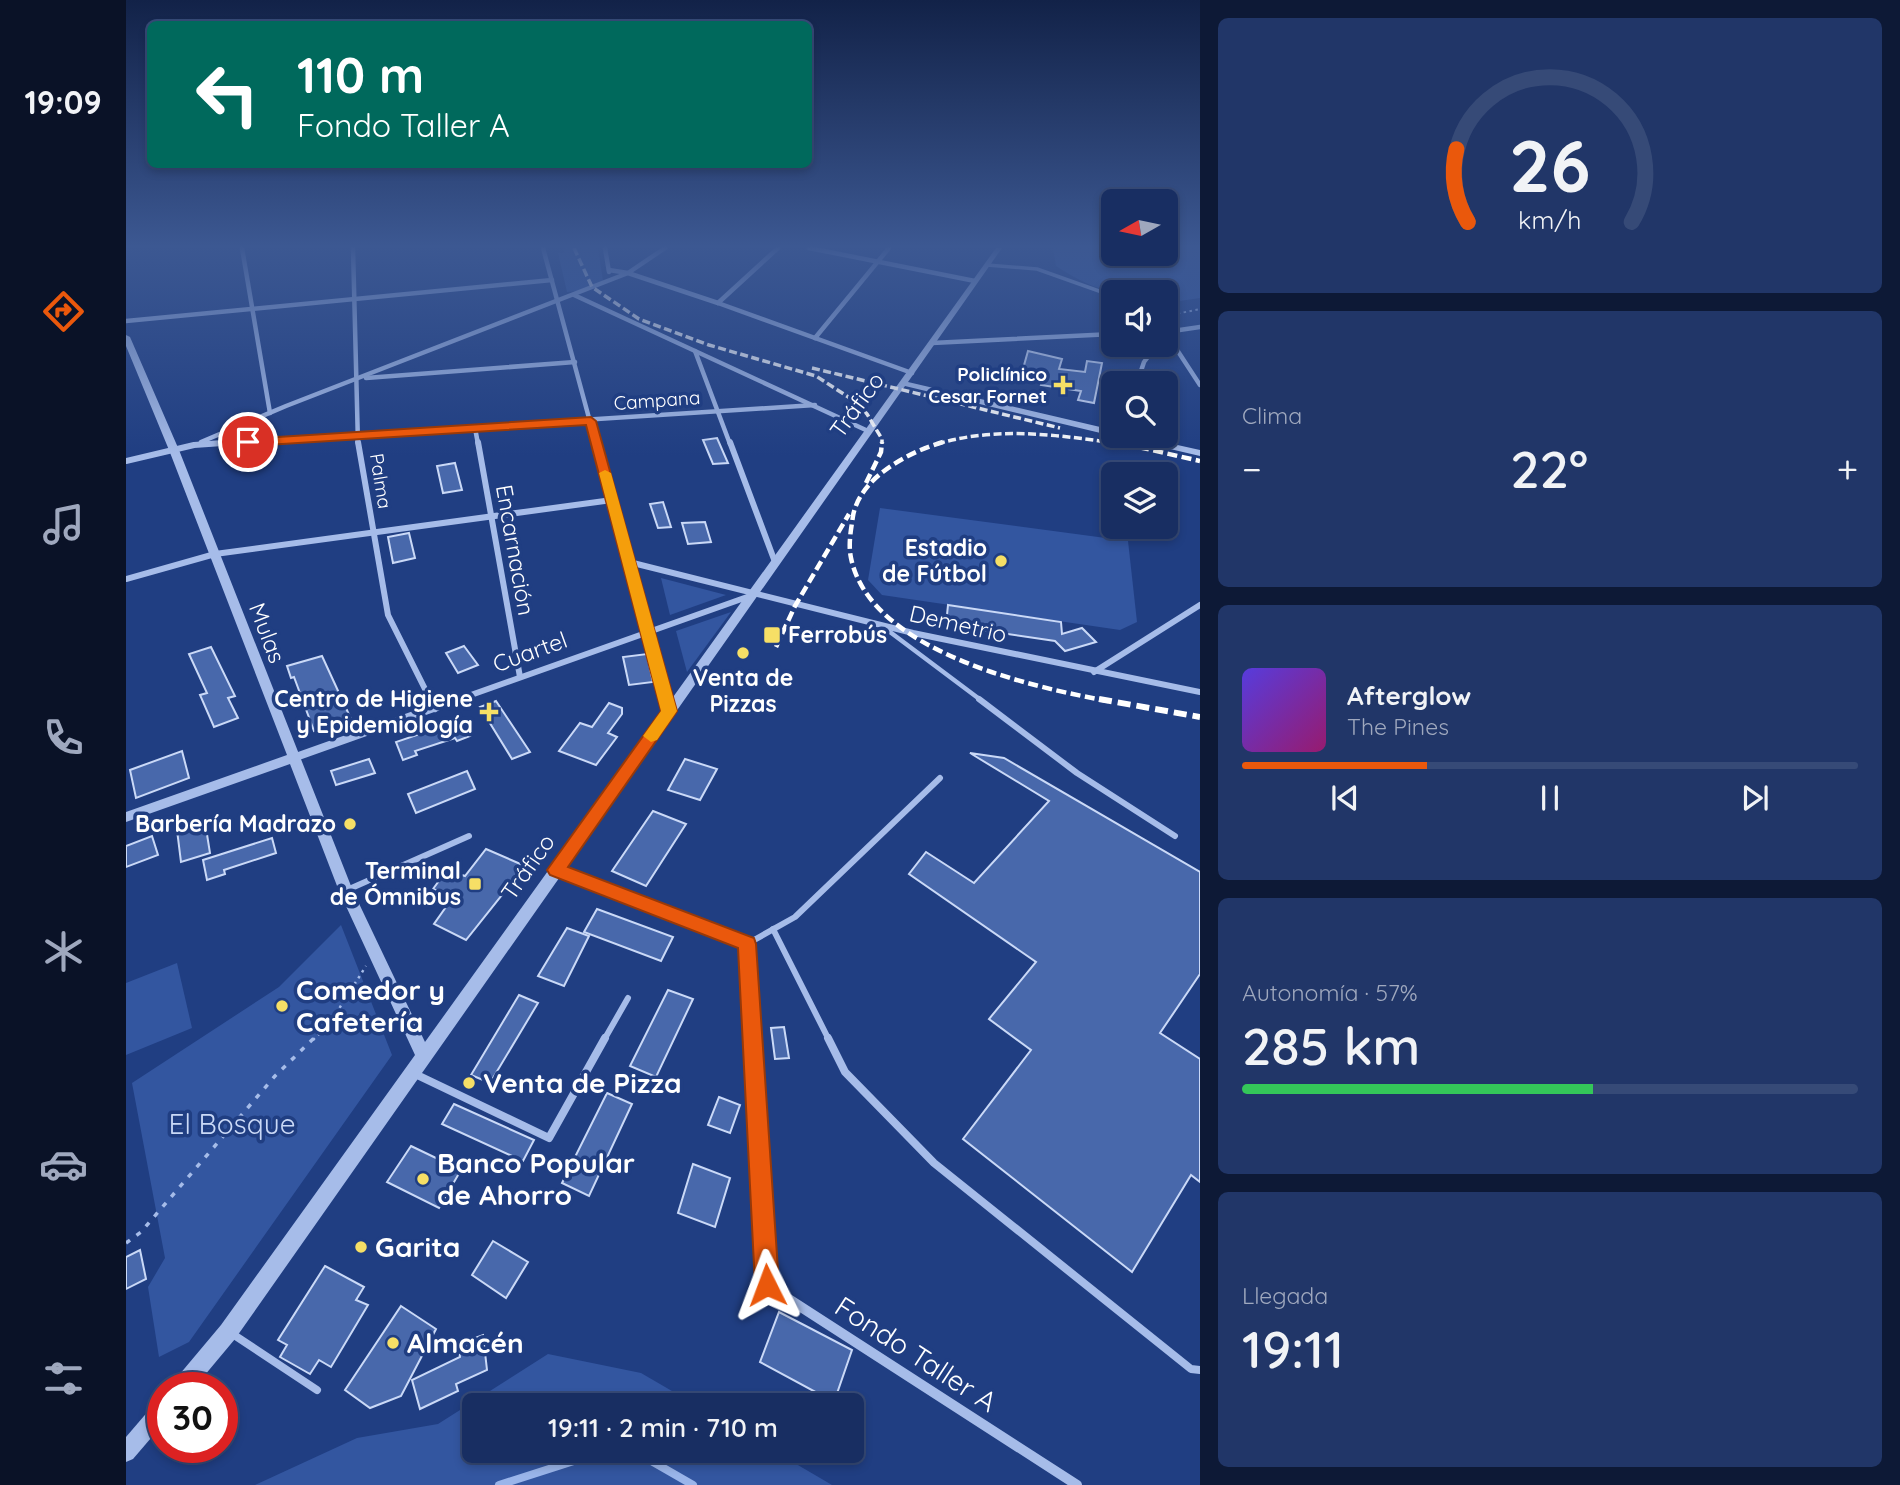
<!DOCTYPE html>
<html lang="es">
<meta charset="utf-8">
<style>
:root{--surface:#182e62;--page:#213668;--text:#f1f3f6;--muted:#9fa8be;--line:#364a77;--accent:#ea580c}
body{margin:0;font-family:Quicksand,sans-serif;background:var(--page);color:var(--text);height:100vh;display:flex;flex-direction:column;font-size:26px;white-space:nowrap}
*{box-sizing:border-box;margin:0}
p{font-size:23px;color:var(--muted)}
.icon{flex:none;width:38px;height:38px;fill:none;stroke:currentColor;stroke-width:2;stroke-linecap:round;stroke-linejoin:round}
.map{position:relative;flex:1;overflow:hidden}
.sheet{display:flex;flex-direction:column;gap:18px;padding:18px;background:#0d1936;width:700px}
.sheet>*{flex:none}
.hud{position:absolute;left:21px;top:21px;width:665px;height:147px;border-radius:10px;box-shadow:0 4px 10px #0003,0 0 0 2px var(--line);background:#00695c;color:#fff;overflow:hidden}
.needle{width:46px;rotate:261deg}
.controls{position:absolute;left:975px;top:189px;display:grid;gap:14px}
.controls a{display:grid;place-items:center;width:77px;height:77px;border-radius:10px;background:var(--surface);box-shadow:0 4px 10px #0003,0 0 0 2px var(--line);font-size:35px}
.speed{position:absolute;left:21px;top:1372px;display:flex;gap:14px;font-size:35px;font-weight:700;text-align:center}
.speed>*{display:grid;place-content:center;width:91px;height:91px;border-radius:50%;background:var(--surface);box-shadow:0 4px 10px #0003,0 0 0 2px var(--line);line-height:1}
.speed .limit{border:10px solid #d22;background:#fff;color:#111}
.pin{position:absolute;display:grid;place-items:center;width:60px;height:60px;color:#fff;margin:-30px;border:4px solid #fff;border-radius:50%;box-shadow:0 2px 7px #0007}
.me{position:absolute;width:77px;margin:-38px;rotate:357deg;stroke-linejoin:round;filter:drop-shadow(0 0 5px #0008)}
.turn{display:flex;align-items:center;gap:24px;height:147px;padding:0 35px;font-size:32px}
.turn .icon{width:91px;height:91px;stroke-width:2.5}
.turn b{display:block;font-size:49px;line-height:60px}
.big{font-size:52px;font-weight:600;line-height:1.1}
.sheet .widget{flex:1;display:flex;flex-direction:column;justify-content:center;gap:10px;min-width:0;padding:0 24px;border-radius:10px;background:var(--page)}
.sheet .dial{align-items:center;gap:0}
.dial svg{height:182px;overflow:visible;fill:none;stroke:var(--line);stroke-width:7;stroke-linecap:round;text-anchor:middle}
.dial text{fill:var(--text);stroke:none}
.song{display:flex;align-items:center;gap:21px}
.cover{width:84px;height:84px;border-radius:10px;background:linear-gradient(135deg,hsl(250 70% 55%),hsl(320 70% 35%))}
.played{height:7px;border-radius:4px;background:linear-gradient(90deg,var(--accent) 30%,var(--line) 30%)}
.keys{display:flex;justify-content:space-around;direction:ltr}
.heat{display:flex;justify-content:space-between;align-items:center;font-size:38px;direction:ltr}
.charge{height:10px;border-radius:5px;background:linear-gradient(90deg,#34c759 57%,var(--line) 0)}
.trip{position:absolute;left:336px;top:1393px;width:402px;height:70px;border-radius:10px;background:var(--surface);box-shadow:0 4px 10px #0003,0 0 0 2px var(--line);font-weight:600;line-height:70px;text-align:center}
main{display:flex;flex:1;min-height:0}
.dock{display:flex;flex-direction:column;width:126px;justify-content:space-around;align-items:center;background:#0a1227;color:var(--muted)}
.dock .icon{width:49px;height:49px}
.dock .on{color:var(--accent)}
.dock b{font-size:32px;color:var(--text)}
.map>svg:first-child{display:block}
.green{fill:#3356a0}
.lines{fill:none;stroke-linecap:round;stroke-linejoin:round}
.stream{stroke:#9ab5ea;stroke-width:8}
.building{fill:#4868ab;stroke:#cad9f7;stroke-width:2}
.path-far2{stroke:#a6bce9;stroke-width:2;stroke-dasharray:2.5 3.5;stroke-linecap:butt}
.path-far1{stroke:#a6bce9;stroke-width:2.5;stroke-dasharray:2.5 4.5;stroke-linecap:butt}
.path{stroke:#a6bce9;stroke-width:3.5;stroke-dasharray:5 8;stroke-linecap:butt}
.service-far3{stroke:#a6bce9;stroke-width:3.5}
.service-far2{stroke:#a6bce9;stroke-width:4.5}
.service-far1{stroke:#a6bce9;stroke-width:6}
.service{stroke:#a6bce9;stroke-width:8}
.minor-far3{stroke:#a6bce9;stroke-width:4.5}
.minor-far2{stroke:#a6bce9;stroke-width:6}
.minor-far1{stroke:#a6bce9;stroke-width:8}
.minor{stroke:#a6bce9;stroke-width:10}
.tertiary{fill:#a6bce9;fill-rule:evenodd}
.rail-far2{stroke:#fff;stroke-width:3.5;stroke-dasharray:8 3.5;stroke-linecap:butt}
.rail-far1{stroke:#fff;stroke-width:4.5;stroke-dasharray:10 4.5;stroke-linecap:butt}
.rail{stroke:#fff;stroke-width:6;stroke-dasharray:13 6;stroke-linecap:butt}
.route{fill:#ea580c;stroke:#983908;stroke-width:2}
.slow{fill:#f59e0b}
.poi-dot{fill:#f6df66;stroke:#203e82;stroke-width:2.5}
.labels{text-anchor:middle;stroke-width:7;stroke-linejoin:round;paint-order:stroke}
.far-poi-label{font-size:19px;font-weight:bold;fill:#fff;stroke:#203e82;text-anchor:end}
.far-street-label{font-size:19px;fill:#fff;stroke:#203e82}
.street-label{font-size:23px;fill:#fff;stroke:#203e82}
.poi-label{font-size:23px;font-weight:bold;fill:#fff;stroke:#203e82;text-anchor:end}
.near-poi-label{font-size:28px;font-weight:bold;fill:#fff;stroke:#203e82;text-anchor:start}
.near-park-label{font-size:28px;fill:#cad9f7;stroke:#203e82}
.near-street-label{font-size:28px;fill:#fff;stroke:#203e82}
</style>
<main>
<nav class="dock">
<b>19:09</b>
<svg class="icon on" aria-label="directions" viewBox="0 0 24 24"><path d="M12 3l9 9-9 9-9-9zM9 14v-3h6M13 9l2 2-2 2"/></svg>
<svg class="icon" aria-label="music" viewBox="0 0 24 24"><path d="M9 18V5l10-2v13"/><circle cx="6" cy="18" r="3"/><circle cx="16" cy="16" r="3"/></svg>
<svg class="icon" aria-label="phone" viewBox="0 0 24 24"><path d="M5 4h4l2 5-3 2q2 4 5 5l2-3 5 2v4C11 20 4 13 5 4z"/></svg>
<svg class="icon" aria-label="climate" viewBox="0 0 24 24"><path d="M12 3v18M4 7l16 10M4 17L20 7"/></svg>
<svg class="icon" aria-label="car" viewBox="0 0 24 24"><path d="M5 17H2v-5l4-1 3-4h7l3 4 3 1v5h-3M9 17h6M6 11h13"/><circle cx="7" cy="17" r="2"/><circle cx="17" cy="17" r="2"/></svg>
<svg class="icon" aria-label="filters" viewBox="0 0 24 24"><path d="M4 7h16M4 17h16"/><circle cx="9" cy="7" r="2"/><circle cx="15" cy="17" r="2"/></svg>
</nav>
<div class="map">
<svg width="1074" height="1485" viewBox="0 0 1074 1485">
<rect width="100%" height="100%" fill="#203e82"/>
<g class="green">
<path d="M438,248h34l5,33 -24,10 -12,1 -9,-39h6z"/>
<path d="M927,248h60v6h53v-6h34v50l-34,5v-11c-54,0 -63,4 -110,-26z"/>
<path d="M754,508l248,33 9,81 -17,8 -238,-35 -14,-15z"/>
<path d="M535,578l65,17 -56,20z"/>
<path d="M605,612l-44,60 -11,-41z"/>
<path d="M215,925l51,130 -203,287 -30,15 -11,-70 17,-29 -33,-175 147,-96z"/>
<path d="M51,963l15,65 -66,27v-72z"/>
<path d="M422,1354l93,19 55,32h-222v46h300l58,34h-577l102,-47 81,-14z"/>
</g>
<g class="lines">
<g class="stream">
<path d="M508,1451l59,34"/>
<path d="M373,1485l106,-34"/>
</g>
</g>
<g class="building">
<path d="M902,351l34,8 -3,10 26,3 2,-11 15,2 -8,40 -16,-3 3,-9 -40,-6 4,-12 -22,-4z"/>
<path d="M591,438l11,25 -15,1 -10,-24z"/>
<path d="M329,463l7,27 -19,3 -6,-27z"/>
<path d="M537,502l8,25 -13,1 -8,-24z"/>
<path d="M579,522l6,20 -23,2 -6,-21z"/>
<path d="M283,533l6,25 -22,5 -5,-26z"/>
<path d="M822,605l113,17 1,12 20,-6 14,14 -31,9 -10,-10 -109,-16z"/>
<path d="M338,646l14,19 -20,8 -12,-20z"/>
<path d="M85,647l24,49 -7,2 10,20 -24,9 -14,-32 7,-2 -18,-39z"/>
<path d="M521,654l6,28 -24,3 -6,-28z"/>
<path d="M196,656l29,63 -37,12 -20,-54 -3,1 -4,-12z"/>
<path d="M370,701l34,51 -18,7 -32,-52z"/>
<path d="M483,703l13,5v6l-14,19 9,4 -21,28 -37,-14 21,-28 12,4z"/>
<path d="M336,720l8,16 -13,5 -2,-3 -40,13 2,4 -14,5 -7,-18 21,-7 -2,-4 13,-4 2,3z"/>
<path d="M56,751l7,27 -53,20 -6,-28z"/>
<path d="M844,753l34,5 196,114v102l-40,59 40,26v123l-9,-7 -59,97 -169,-133 68,-89 -42,-31 47,-57 -127,-88 17,-22 48,31 75,-82z"/>
<path d="M243,759l6,14 -39,12 -5,-14z"/>
<path d="M559,759l32,10 -17,31 -32,-10z"/>
<path d="M341,771l8,18 -59,24 -8,-19z"/>
<path d="M527,811l33,13 -40,62 -34,-15z"/>
<path d="M79,822l5,31 -29,9 -4,-32z"/>
<path d="M26,836l6,19 -32,12v-21z"/>
<path d="M146,838l4,15 -52,17 1,4 -18,6 -4,-20z"/>
<path d="M360,849l39,17 -59,74 -32,-16 19,-27 -20,-8 14,-19 18,6z"/>
<path d="M471,909l76,28 -12,24 -77,-29z"/>
<path d="M441,928l22,8 -25,50 -26,-10z"/>
<path d="M542,990l25,9 -37,78 -26,-11z"/>
<path d="M393,995l19,8 -48,80 -19,-8z"/>
<path d="M658,1027l5,31 -14,1 -4,-31z"/>
<path d="M481,1093l25,11 -43,92 -27,-13z"/>
<path d="M593,1097l21,8 -10,28 -22,-8z"/>
<path d="M328,1104l80,36 -11,21 -81,-37z"/>
<path d="M285,1146l50,24 -22,38 -52,-26z"/>
<path d="M567,1164l37,14 -15,49 -37,-14z"/>
<path d="M367,1241l35,21 -22,36 -34,-23z"/>
<path d="M14,1250l6,29 -20,10v-32z"/>
<path d="M199,1266l39,21 -8,13 12,5 -37,62 -12,-7 -9,14 -30,-17 7,-12 -9,-5z"/>
<path d="M275,1306l35,23 -35,67 -31,12 -25,-18z"/>
<path d="M653,1312l73,38 -18,52 -74,-40z"/>
<path d="M357,1335l4,35 -31,14 2,7 -38,18 -8,-29 48,-23 -2,-13z"/>
</g>
<g class="lines">
<path class="path-far2" d="M1040,316l34,-7"/>
<path class="path-far1" d="M187,1040l17,-17 36,-57"/>
<path class="path" d="M0,1243l15,-11 134,-156 39,-38"/>
<path class="service-far3" d="M861,265l50,4 76,27"/>
<path class="service-far2" d="M756,626l100,75"/>
<g class="service-far1">
<path d="M853,699l98,74 98,63"/>
<path d="M221,890l122,-54"/>
<path d="M647,929l56,111"/>
<path d="M621,944l48,-27 145,-139"/>
<path d="M478,1040l24,-42"/>
</g>
<g class="service">
<path d="M702,1038l17,34 89,91 257,206 9,1"/>
<path d="M289,1074l134,64 56,-100"/>
<path d="M105,1333l86,57"/>
</g>
<g class="minor-far3">
<path d="M116,248l28,165"/>
<path d="M227,248l5,196"/>
<path d="M417,248l53,196"/>
<path d="M479,248l4,24"/>
<path d="M683,248l166,33"/>
<path d="M483,270l19,3 90,30 194,70"/>
<path d="M448,295l294,136"/>
<path d="M592,303l60,-55"/>
<path d="M0,321l426,-41"/>
<path d="M1040,332l34,-5"/>
<path d="M1040,333l34,52"/>
<path d="M689,338l74,-90"/>
<path d="M806,343l181,-9"/>
<path d="M569,351l35,93"/>
<path d="M240,378l209,-16"/>
<path d="M1011,383l7,-21 13,-17"/>
<path d="M349,428l3,16"/>
<path d="M974,430l13,-6"/>
<path d="M75,442l85,-36 342,-133 37,-25"/>
<path d="M83,444l606,-39"/>
</g>
<g class="minor-far2">
<path d="M232,442l30,173 43,86"/>
<path d="M352,442l42,235"/>
<path d="M470,442l70,259"/>
<path d="M604,442l45,120"/>
<path d="M0,461l68,-16 43,-3"/>
<path d="M503,562l284,71 287,59"/>
<path d="M0,579l89,-25 397,-54"/>
<path d="M968,672l106,-67"/>
<path d="M328,701l296,-105"/>
</g>
<g class="minor-far1">
<path d="M305,699l4,9"/>
<path d="M540,699l3,12"/>
<path d="M167,758l166,-59"/>
<path d="M430,870l191,74 6,96"/>
</g>
<path class="minor" d="M627,1038l14,247 310,200"/>
<g class="tertiary">
<path d="M870,248h6l-94,134 205,48v6l-208,-50 -670,953 -41,49h-23l3,-7 47,-56 194,-270 -76,-164 -49,-127 -164,58v-10l161,-57 -118,-305 -43,-104v-11l4,2 49,113 174,441 72,151z"/>
<path d="M996,436h15l63,14v6l-77,-18z"/>
<path d="M37,1399v25l-30,35 -7,3v-25l30,-35z"/>
</g>
<g class="rail-far2">
<path d="M448,248l18,39 47,32 70,26 107,31 40,26 11,12 15,25v5"/>
<path d="M686,368l248,60"/>
<path d="M811,444c60,-18 123,-9 183,0"/>
</g>
<g class="rail-far1">
<path d="M817,442c-34,10 -83,35 -90,74 -2,14 -5,28 -2,42 19,93 180,129 257,143"/>
<path d="M982,442l26,4"/>
<path d="M999,444l75,17"/>
<path d="M740,483l15,-31 1,-10"/>
<path d="M650,647l19,-41 54,-92"/>
</g>
<path class="rail" d="M973,699l101,18"/>
</g>
<linearGradient id="sky" x2="0" y2="1"><stop stop-color="#122248"/><stop offset="0.54" stop-color="#3c5892"/><stop offset="1" stop-color="#3c5892" stop-opacity="0"/></linearGradient>
<rect width="1074" height="456" fill="url(#sky)"/>
<path class="route" d="M465,417l5,4 81,290 -109,156 186,71 2,6 23,341 -4,9 -8,3 -8,-3 -4,-9 -17,-337 -188,-73 -3,-5 114,-159 -75,-286 -338,21 -6,-4 6,-3z"/>
<path class="slow" d="M479,470l6,3 66,238 -20,29 -6,2 -8,-6 18,-25 -62,-238z"/>
<g class="poi-dot">
<path d="M933.5 374.5h7v7h7v7h-7v7h-7v-7h-7v-7h7z"/>
<circle cx="875" cy="561" r="7"/>
<rect x="637" y="626" width="18" height="18" rx="3.5"/>
<circle cx="617" cy="653" r="7"/>
<path d="M359.5 701.5h7v7h7v7h-7v7h-7v-7h-7v-7h7z"/>
<circle cx="224" cy="824" r="7"/>
<rect x="342" y="877" width="14" height="14" rx="3.5"/>
<circle cx="156" cy="1006" r="7"/>
<circle cx="343" cy="1083" r="7"/>
<circle cx="297" cy="1179" r="7"/>
<circle cx="235" cy="1247" r="7"/>
<circle cx="267" cy="1343" r="7"/>
</g>
<g class="labels">
<g class="far-poi-label">
<text x="921" y="381">Policlínico<tspan x="921" dy="22">Cesar Fornet</tspan></text>
</g>
<g class="far-street-label">
<text transform="translate(531 400) rotate(-4)" y="7">Campana</text>
<text transform="translate(255 481) rotate(81)" y="7">Palma</text>
</g>
<g class="street-label">
<text transform="translate(731 405) rotate(-54)" y="8">Tráfico</text>
<text transform="translate(389 550) rotate(80)" y="8">Encarnación</text>
<text transform="translate(832 624) rotate(13)" y="8">Demetrio</text>
<text transform="translate(141 633) rotate(69)" y="8">Mulas</text>
<text transform="translate(404 652) rotate(-20)" y="8">Cuartel</text>
<text transform="translate(402 867) rotate(-55)" y="8">Tráfico</text>
</g>
<g class="poi-label">
<text x="861" y="556">Estadio<tspan x="861" dy="26">de Fútbol</tspan></text>
<text x="662" y="643" text-anchor="start">Ferrobús</text>
<text x="617" y="686" text-anchor="middle">Venta de<tspan x="617" dy="26">Pizzas</tspan></text>
<text x="347" y="707">Centro de Higiene<tspan x="347" dy="26">y Epidemiología</tspan></text>
<text x="210" y="832">Barbería Madrazo</text>
<text x="335" y="879">Terminal<tspan x="335" dy="26">de Ómnibus</tspan></text>
</g>
<g class="near-poi-label">
<text x="170" y="1000">Comedor y<tspan x="170" dy="32">Cafetería</tspan></text>
<text x="357" y="1093">Venta de Pizza</text>
<text x="311" y="1173">Banco Popular<tspan x="311" dy="32">de Ahorro</tspan></text>
<text x="249" y="1257">Garita</text>
<text x="281" y="1353">Almacén</text>
</g>
<g class="near-park-label">
<text x="106" y="1134">El Bosque</text>
</g>
<g class="near-street-label">
<text transform="translate(790 1354) rotate(33)" y="10">Fondo Taller A</text>
</g>
</g>
</svg>
<div class="controls">
<a><svg class="needle" viewBox="-14 -14 28 28"><path d="M0-13l5 13h-10z" fill="#e53935"/><path d="M0 13l5-13h-10z" fill="#9fa8be"/></svg></a>
<a><svg class="icon" aria-label="sound" viewBox="0 0 24 24"><path d="M4 9h4l5-4v14l-5-4H4zM17 9q2 3 0 6"/></svg></a>
<a><svg class="icon" aria-label="search" viewBox="0 0 24 24"><circle cx="10" cy="10" r="6"/><path d="M15 15l6 6"/></svg></a>
<a><svg class="icon" aria-label="layers" viewBox="0 0 24 24"><path d="M12 4l9 5-9 5-9-5zM3 14l9 5 9-5"/></svg></a>
</div>
<div class="speed"><div class="limit">30</div></div>
<div class="pin" style="left:122px;top:442px;background:#d93025"><svg class="icon" aria-label="arrive" viewBox="0 0 24 24"><path d="M6 21V4h12l-3 4 3 4H6"/></svg></div>
<svg class="me" style="left:641px;top:1285px" viewBox="-20 -20 40 40"><path d="M0-17L14 15 0 8-14 15z" fill="#ea580c" stroke="#fff" stroke-width="4"/></svg>
<div class="trip">19:11 · 2 min · 710 m</div>
<div class="hud">
<div class="turn"><svg class="icon" aria-label="left" viewBox="0 0 24 24"><path d="M17 20v-9H6M10 6l-5 5 5 5"/></svg><div><b>110 m</b>Fondo Taller A</div></div>
</div>
</div>
<section class="sheet">
<div class="widget dial"><svg viewBox="0 0 100 80">
<path d="M14 69A42 42 0 1 1 86 69"/>
<path d="M14 69A42 42 0 0 1 9 37" stroke="#ea580c"/>
<text x="50" y="56" font-size="32" font-weight="700">26</text>
<text x="50" y="72" font-size="11">km/h</text>
</svg></div>
<div class="widget"><p>Clima</p>
<div class="heat"><a>−</a><b class="big">22°</b><a>+</a></div>
</div>
<div class="widget">
<div class="song"><i class="cover"></i><div><b>Afterglow</b><p>The Pines</p></div></div>
<div class="played"></div>
<div class="keys"><svg class="icon" aria-label="previous" viewBox="0 0 24 24"><path d="M18 5L8 12l10 7zM5 5v14"/></svg><svg class="icon" aria-label="pause" viewBox="0 0 24 24"><path d="M8 5v14M16 5v14"/></svg><svg class="icon" aria-label="next" viewBox="0 0 24 24"><path d="M6 5l10 7-10 7zM19 5v14"/></svg></div>
</div>
<div class="widget"><p>Autonomía · 57%</p><b class="big">285 km</b><div class="charge"></div></div>
<div class="widget"><p>Llegada</p><b class="big">19:11</b></div>
</section>
</main>
